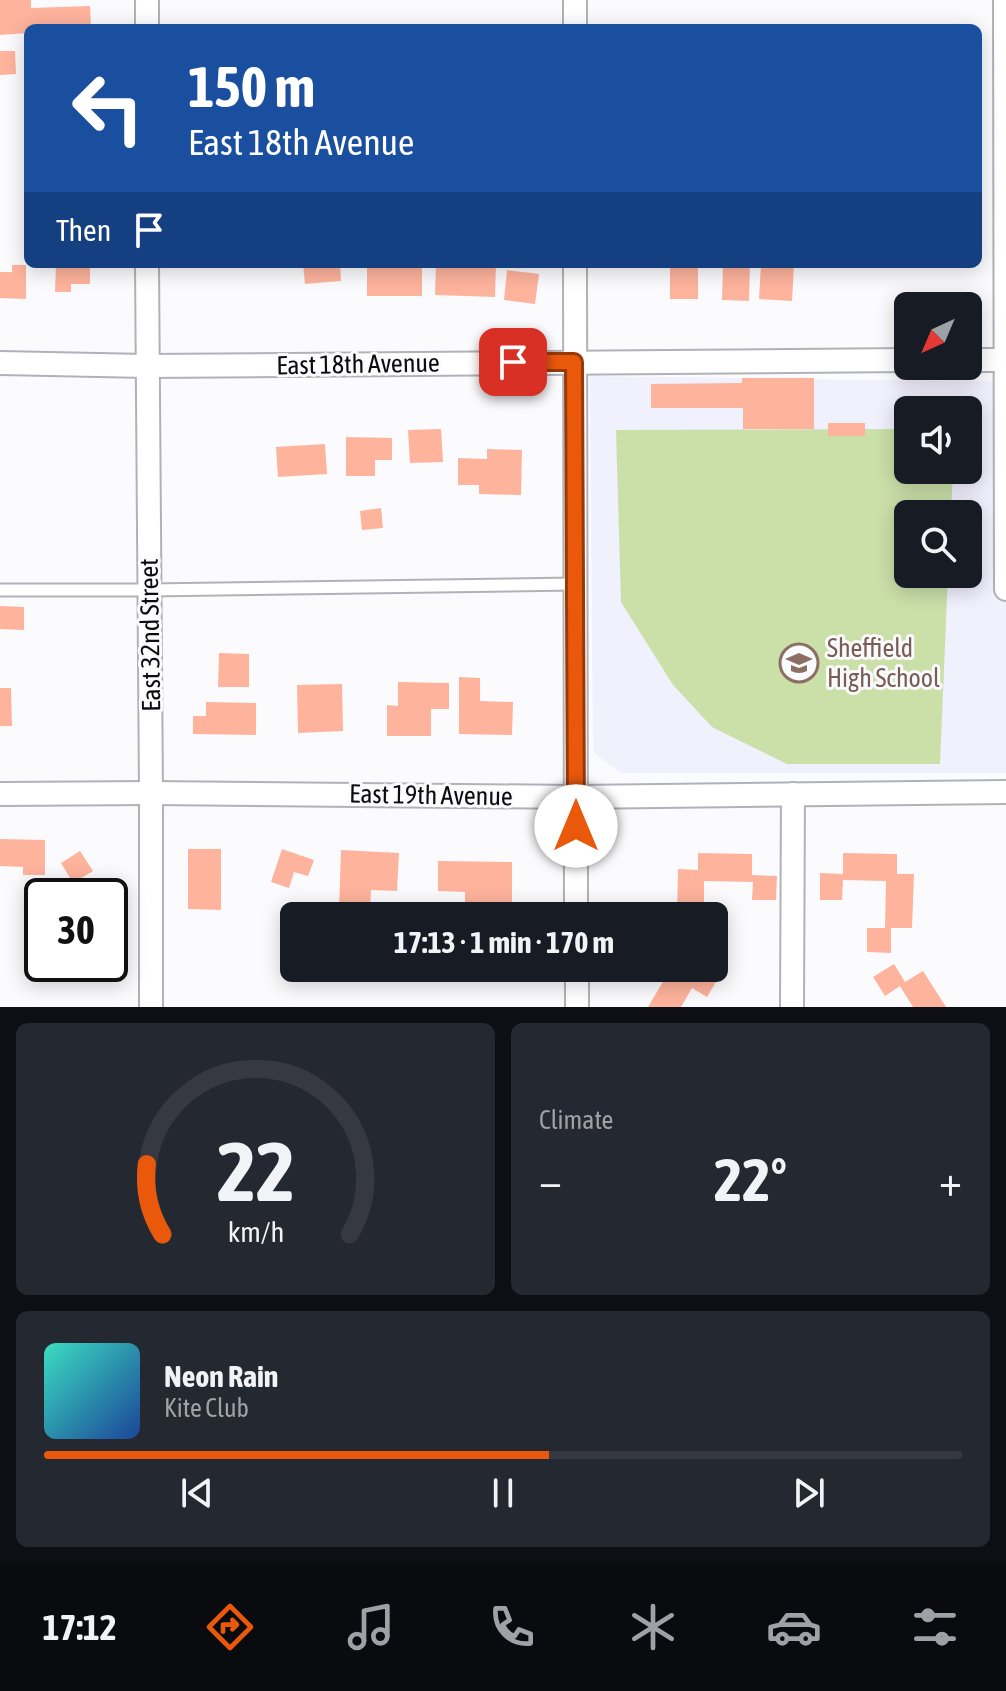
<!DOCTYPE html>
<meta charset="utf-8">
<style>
:root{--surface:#171b24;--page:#242831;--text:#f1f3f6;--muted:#9ea1a6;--line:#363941;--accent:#ea580c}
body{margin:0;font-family:"Asap Condensed",sans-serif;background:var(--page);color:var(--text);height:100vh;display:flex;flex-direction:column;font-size:30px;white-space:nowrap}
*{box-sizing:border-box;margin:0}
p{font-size:26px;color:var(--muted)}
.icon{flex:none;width:44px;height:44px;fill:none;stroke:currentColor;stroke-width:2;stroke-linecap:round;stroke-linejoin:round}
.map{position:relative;height:1007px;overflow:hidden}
.sheet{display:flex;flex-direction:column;gap:16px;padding:16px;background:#0d0f14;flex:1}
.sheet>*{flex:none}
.hud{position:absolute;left:24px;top:24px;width:958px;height:244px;border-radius:12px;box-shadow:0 4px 20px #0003;background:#1a4fa0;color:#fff;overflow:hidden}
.needle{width:52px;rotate:224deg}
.controls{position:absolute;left:894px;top:292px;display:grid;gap:16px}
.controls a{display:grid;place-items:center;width:88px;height:88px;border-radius:12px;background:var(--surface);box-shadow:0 4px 20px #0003;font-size:40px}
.speed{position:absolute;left:24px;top:878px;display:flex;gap:16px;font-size:40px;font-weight:700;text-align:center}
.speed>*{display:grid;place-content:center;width:104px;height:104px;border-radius:50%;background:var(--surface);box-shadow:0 4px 20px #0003;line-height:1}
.speed .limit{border:4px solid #111;border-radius:12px;background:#fff;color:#111}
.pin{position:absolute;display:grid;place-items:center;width:68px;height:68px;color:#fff;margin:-34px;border-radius:16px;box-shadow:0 4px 12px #0006}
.me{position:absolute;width:88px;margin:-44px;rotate:0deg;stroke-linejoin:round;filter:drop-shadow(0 0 6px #0008)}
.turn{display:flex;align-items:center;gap:28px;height:168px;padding:0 32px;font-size:36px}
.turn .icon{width:104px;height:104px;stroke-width:2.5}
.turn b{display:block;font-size:56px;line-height:68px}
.then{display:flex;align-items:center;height:76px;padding:0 32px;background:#0003;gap:16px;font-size:30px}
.big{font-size:60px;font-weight:700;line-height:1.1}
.sheet .tile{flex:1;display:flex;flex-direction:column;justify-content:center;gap:12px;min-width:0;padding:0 28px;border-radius:12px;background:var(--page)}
.sheet .dial{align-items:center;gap:0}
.dial svg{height:208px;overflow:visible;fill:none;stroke:var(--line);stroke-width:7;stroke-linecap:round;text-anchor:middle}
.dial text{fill:var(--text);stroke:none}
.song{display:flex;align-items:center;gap:24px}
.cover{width:96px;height:96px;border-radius:12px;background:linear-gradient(135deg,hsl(170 70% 55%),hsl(220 70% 35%))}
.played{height:8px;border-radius:4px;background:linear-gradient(90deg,var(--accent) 55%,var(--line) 55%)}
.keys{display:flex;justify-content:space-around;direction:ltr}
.heat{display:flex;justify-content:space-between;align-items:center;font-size:44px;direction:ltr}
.sheet .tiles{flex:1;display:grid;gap:16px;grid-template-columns:1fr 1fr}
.tile:last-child{grid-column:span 2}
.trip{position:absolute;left:280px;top:902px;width:448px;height:80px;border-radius:12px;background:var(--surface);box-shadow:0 4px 20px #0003;font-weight:700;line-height:80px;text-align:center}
.tab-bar{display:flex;height:128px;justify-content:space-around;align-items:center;background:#090b0e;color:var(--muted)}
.tab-bar .icon{width:56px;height:56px}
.tab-bar .active{color:var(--accent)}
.tab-bar b{font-size:36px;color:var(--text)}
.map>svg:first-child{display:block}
.built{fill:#f1f0fd;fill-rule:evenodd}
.green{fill:#cbdfa9}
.building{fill:#feb39d}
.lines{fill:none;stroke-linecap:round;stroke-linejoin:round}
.lane-casing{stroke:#b1b1b9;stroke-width:15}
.street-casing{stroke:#b1b1b9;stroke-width:26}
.lane{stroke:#fff;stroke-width:11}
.street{stroke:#fff;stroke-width:22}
.route-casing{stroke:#983908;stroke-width:20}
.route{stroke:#ea580c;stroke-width:14}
.labels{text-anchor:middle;stroke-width:6;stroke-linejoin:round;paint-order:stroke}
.street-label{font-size:26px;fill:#0c0c0e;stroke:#fbfbfe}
.education-label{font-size:26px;fill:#785e54;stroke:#fbfbfe;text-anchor:start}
</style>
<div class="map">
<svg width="1006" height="1007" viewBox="0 0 1006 1007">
<rect width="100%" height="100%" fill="#fbfbfe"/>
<path class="built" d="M590,376l416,6v391h-386l-27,-21zM908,410h60v60h-60zM908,514h60v60h-60z"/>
<path class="green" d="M908,429v41h45l-2,44h-43v60h40l-8,190h-153l-75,-37 -39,-42 -52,-83 -5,-172z"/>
<g class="building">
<path d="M0,0h31v8l59,-2 1,21 -63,1v5l-28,2z"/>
<path d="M0,51h15l1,23 -16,1z"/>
<path d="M56,264h34v20h-19v8h-16z"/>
<path d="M303,264h37l1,17 -36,3z"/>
<rect x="367" y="264" width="55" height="32"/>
<path d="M436,264h60l-1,33 -60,-2z"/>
<rect x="670" y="264" width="28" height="35"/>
<path d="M723,264h27l-1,37 -27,-1z"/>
<path d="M761,264l33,1 -2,36 -33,-2z"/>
<path d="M12,265h14v34l-26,-1v-26h12z"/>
<path d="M507,270l32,4 -4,30 -31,-4z"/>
<path d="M742,378h72v51h-71v-21h-92v-24l91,-1z"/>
<rect x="828" y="423" width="37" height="13"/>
<path d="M441,429l2,33 -33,1 -2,-33z"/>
<path d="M346,437l46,1v22h-17v16h-29z"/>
<path d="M325,444l2,30 -49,3 -2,-30z"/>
<path d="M487,449l35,1 -1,45 -42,-1v-9h-21v-27l29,1z"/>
<path d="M381,508l2,20 -21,2 -2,-19z"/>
<path d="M0,606l24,1v23l-24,-1z"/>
<path d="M219,653l30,1v33h-31z"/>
<path d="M459,677l21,1v23l33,1 -1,33 -53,-1z"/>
<path d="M398,682l51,1v26h-18v27h-44v-31l11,1z"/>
<path d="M342,684l1,47 -45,2 -1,-48z"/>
<path d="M0,688h11l1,38h-12z"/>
<path d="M206,702l50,1v32l-63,-1v-18h13z"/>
<path d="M0,839l45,1v35h-22v-8l-23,-1z"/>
<path d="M188,849h33v61l-33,-1z"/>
<path d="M282,849l32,11 -6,16 -14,-4 -5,16 -18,-6z"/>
<path d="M341,850l58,3 -2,38 -26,-1 -1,21 -31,-1z"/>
<path d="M80,851l13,20 -20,12 -12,-20z"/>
<path d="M698,853l54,1v21l25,1 -1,24h-24l1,-18 -49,-1v35h-27l1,-47 20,1z"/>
<path d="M843,853l54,1v20h17l-2,54h-21v25l-24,-1v-24h18l1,-47 -43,-1 -1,20h-22v-27l23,1z"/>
<path d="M438,861l74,1v41h-47v-11l-27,-1z"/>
<rect x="714" y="924" width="10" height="23"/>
<path d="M894,964l11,18 18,-11 23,36h-33l-13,-21 -15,10 -12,-19z"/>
<path d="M693,968h11l15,9 -12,20 -15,-9 -11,19h-33l20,-34 17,9z"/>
</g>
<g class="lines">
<defs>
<path id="lane" d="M0,590h149l426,-6"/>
<g id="street">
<path d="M1005,0l1,589"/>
<path d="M147,28v-28"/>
<path d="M575,28v-28"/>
<path d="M147,264l4,529v214"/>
<path d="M575,264l1,652"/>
<path d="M968,360h36"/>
<path d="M0,363l147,3 761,-6"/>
<path d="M0,794l151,-1 425,4 430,-5"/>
<path d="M577,968v39"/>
<path d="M792,1007l1,-213"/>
</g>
</defs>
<use href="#lane" class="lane-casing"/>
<use href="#street" class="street-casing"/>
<use href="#lane" class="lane"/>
<use href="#street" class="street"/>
</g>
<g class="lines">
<defs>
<path id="route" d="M513,362h61l2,464"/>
</defs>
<use href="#route" class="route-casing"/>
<use href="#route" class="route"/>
</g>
<defs>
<symbol id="school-ring" viewBox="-11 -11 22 22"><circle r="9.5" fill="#fbfbfe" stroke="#8d6e63" stroke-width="1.5"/><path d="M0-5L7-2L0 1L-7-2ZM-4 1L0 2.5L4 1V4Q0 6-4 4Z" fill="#8d6e63"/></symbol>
</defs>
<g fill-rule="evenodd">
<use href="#school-ring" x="777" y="641" width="44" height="44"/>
</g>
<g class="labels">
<g class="street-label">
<text transform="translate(358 364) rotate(-1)" y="9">East 18th Avenue</text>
<text transform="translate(150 635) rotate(-91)" y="9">East 32nd Street</text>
<text transform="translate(431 795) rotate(1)" y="9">East 19th Avenue</text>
</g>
<g class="education-label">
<text x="827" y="657">Sheffield<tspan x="827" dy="30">High School</tspan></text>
</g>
</g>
</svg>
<div class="controls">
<a><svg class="needle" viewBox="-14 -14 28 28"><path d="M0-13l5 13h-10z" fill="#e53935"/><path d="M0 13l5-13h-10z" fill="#9ea1a6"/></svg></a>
<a><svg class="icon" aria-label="sound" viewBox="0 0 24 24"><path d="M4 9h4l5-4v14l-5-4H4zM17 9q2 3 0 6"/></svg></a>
<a><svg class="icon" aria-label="search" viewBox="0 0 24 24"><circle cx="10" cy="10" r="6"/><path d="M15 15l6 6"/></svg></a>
</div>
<div class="speed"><div class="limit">30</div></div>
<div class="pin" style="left:513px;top:362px;background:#d93025"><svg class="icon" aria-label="arrive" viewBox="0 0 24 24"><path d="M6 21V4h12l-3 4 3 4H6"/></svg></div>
<svg class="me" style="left:576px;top:826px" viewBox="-20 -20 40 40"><circle r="19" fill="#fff"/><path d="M0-13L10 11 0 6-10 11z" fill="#ea580c"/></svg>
<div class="trip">17:13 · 1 min · 170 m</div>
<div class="hud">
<div class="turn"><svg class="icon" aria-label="left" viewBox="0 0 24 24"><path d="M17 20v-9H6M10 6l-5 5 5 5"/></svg><div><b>150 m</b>East 18th Avenue</div></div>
<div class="then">Then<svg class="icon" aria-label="arrive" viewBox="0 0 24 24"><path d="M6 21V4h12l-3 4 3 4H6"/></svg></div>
</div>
</div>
<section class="sheet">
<div class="tiles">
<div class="tile dial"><svg viewBox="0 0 100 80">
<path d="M14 69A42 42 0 1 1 86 69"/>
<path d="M14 69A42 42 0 0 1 8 42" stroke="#ea580c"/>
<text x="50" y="56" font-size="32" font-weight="700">22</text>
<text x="50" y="72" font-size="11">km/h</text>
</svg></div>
<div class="tile"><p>Climate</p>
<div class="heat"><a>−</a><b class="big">22°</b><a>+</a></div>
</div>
<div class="tile">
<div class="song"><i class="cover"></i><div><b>Neon Rain</b><p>Kite Club</p></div></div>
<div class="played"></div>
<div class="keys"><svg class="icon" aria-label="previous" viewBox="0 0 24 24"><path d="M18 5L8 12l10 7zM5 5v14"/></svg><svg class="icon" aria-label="pause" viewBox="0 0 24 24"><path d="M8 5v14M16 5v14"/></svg><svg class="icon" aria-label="next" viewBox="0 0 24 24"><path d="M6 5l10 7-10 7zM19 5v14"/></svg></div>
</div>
</div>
</section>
<nav class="tab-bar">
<b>17:12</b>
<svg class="icon active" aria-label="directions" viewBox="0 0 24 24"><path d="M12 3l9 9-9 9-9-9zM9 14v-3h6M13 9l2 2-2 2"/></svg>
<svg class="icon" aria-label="music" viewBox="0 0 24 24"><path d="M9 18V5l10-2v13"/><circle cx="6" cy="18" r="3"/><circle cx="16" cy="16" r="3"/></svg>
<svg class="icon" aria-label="phone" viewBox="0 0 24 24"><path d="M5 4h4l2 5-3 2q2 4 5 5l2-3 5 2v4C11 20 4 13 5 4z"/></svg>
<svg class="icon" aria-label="climate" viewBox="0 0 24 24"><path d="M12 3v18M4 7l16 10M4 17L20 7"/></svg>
<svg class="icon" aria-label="car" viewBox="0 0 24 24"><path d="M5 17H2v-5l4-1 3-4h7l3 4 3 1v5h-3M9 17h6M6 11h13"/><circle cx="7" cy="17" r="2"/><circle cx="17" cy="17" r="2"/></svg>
<svg class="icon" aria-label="filters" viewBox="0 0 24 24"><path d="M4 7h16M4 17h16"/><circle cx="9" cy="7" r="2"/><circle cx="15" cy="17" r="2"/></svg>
</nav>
